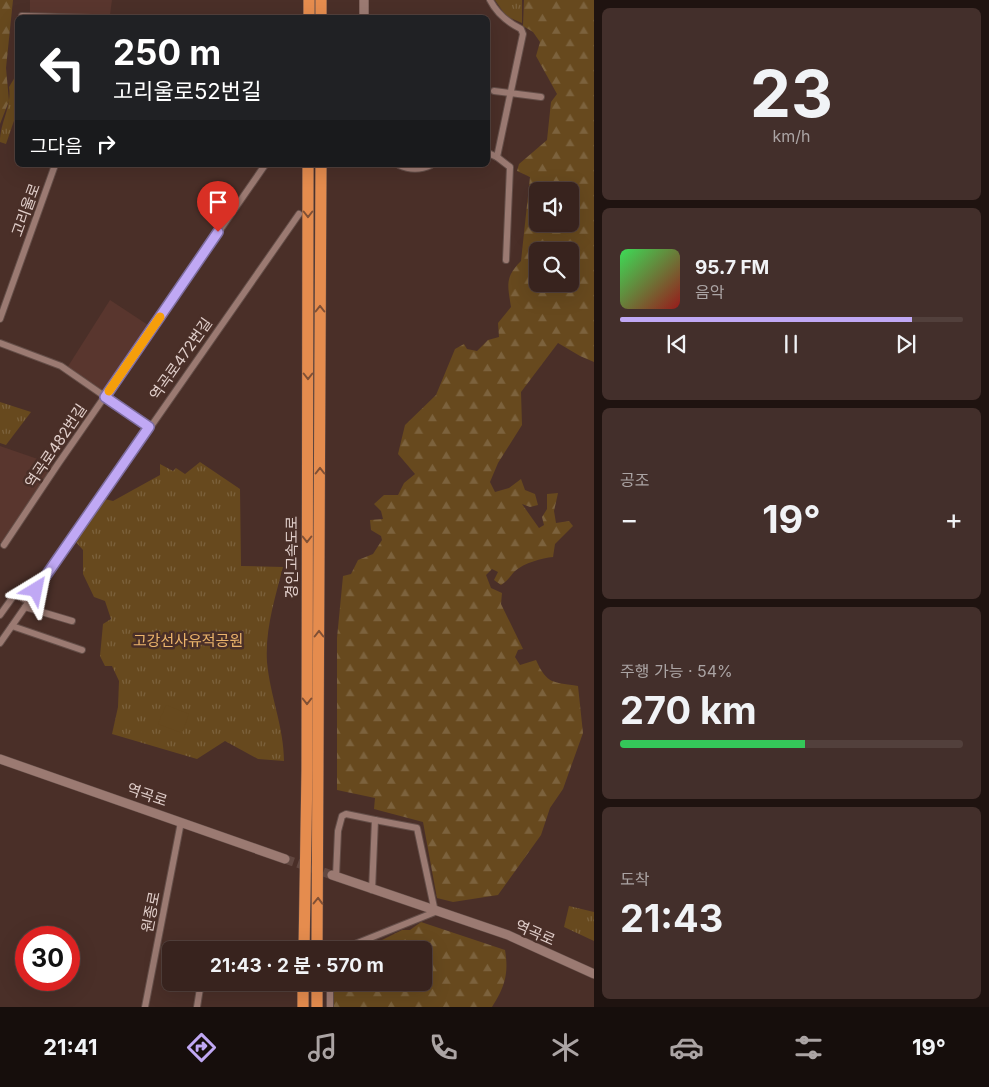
<!DOCTYPE html>
<html lang="ko">
<meta charset="utf-8">
<style>
:root{--surface:#38231e;--page:#432f2b;--text:#f1f3f6;--muted:#aba4a4;--line:#52403c;--accent:#c0a8f4}
body{margin:0;font-family:Inter,"Noto Sans KR",sans-serif;background:var(--page);color:var(--text);height:100vh;display:flex;flex-direction:column;font-size:19px;white-space:nowrap}
*{box-sizing:border-box;margin:0}
p{font-size:16px;color:var(--muted)}
.icon{flex:none;width:28px;height:28px;fill:none;stroke:currentColor;stroke-width:2;stroke-linecap:round;stroke-linejoin:round}
.map{position:relative;flex:1;overflow:hidden}
.details{display:flex;flex-direction:column;gap:8px;padding:8px;background:#1f1310;width:395px}
.details>*{flex:none}
.top-card{position:absolute;left:15px;top:15px;width:475px;height:152px;border-radius:8px;box-shadow:0 5px 20px #0002,0 0 0 1px var(--line);background:#202124;color:#fff;overflow:hidden}
.tools{position:absolute;left:529px;top:182px;display:grid;gap:10px}
.tools a{display:grid;place-items:center;width:50px;height:50px;border-radius:8px;background:var(--surface);box-shadow:0 5px 20px #0002,0 0 0 1px var(--line);font-size:25px}
.speed{position:absolute;left:15px;top:926px;display:flex;gap:10px;font-size:25px;font-weight:700;text-align:center}
.speed>*{display:grid;place-content:center;width:65px;height:65px;border-radius:50%;background:var(--surface);box-shadow:0 5px 20px #0002,0 0 0 1px var(--line);line-height:1}
.speed .limit{border:8px solid #d22;background:#fff;color:#111}
.pin{position:absolute;display:grid;place-items:center;width:42px;height:42px;color:#fff;margin:-51px -21px;border-radius:50% 50% 50% 0;rotate:-45deg;box-shadow:0 0 5px #0007}
.pin .icon{rotate:45deg}
.me{position:absolute;width:55px;margin:-28px;rotate:35deg;stroke-linejoin:round;filter:drop-shadow(0 0 4px #0008)}
.turn{display:flex;align-items:center;gap:18px;height:105px;padding:0 15px;font-size:22px}
.turn .icon{width:65px;height:65px;stroke-width:2.5}
.turn b{display:block;font-size:35px;line-height:42px}
.then{display:flex;align-items:center;height:48px;padding:0 15px;background:#0003;gap:10px;font-size:19px}
.big{font-size:38px;font-weight:700;line-height:1.1}
.details .tile{flex:1;display:flex;flex-direction:column;justify-content:center;gap:8px;min-width:0;padding:0 18px;border-radius:8px;background:var(--page)}
.details .dial{align-items:center;gap:0}
.dial b{font-size:65px;line-height:1}
.song{display:flex;align-items:center;gap:15px}
.cover{width:60px;height:60px;border-radius:8px;background:linear-gradient(135deg,hsl(130 70% 55%),hsl(0 70% 35%))}
.played{height:5px;border-radius:2px;background:linear-gradient(90deg,var(--accent) 85%,var(--line) 85%)}
.keys{display:flex;justify-content:space-around;direction:ltr}
.heat{display:flex;justify-content:space-between;align-items:center;font-size:28px;direction:ltr}
.charge{height:8px;border-radius:4px;background:linear-gradient(90deg,#34c759 54%,var(--line) 0)}
.trip{position:absolute;left:162px;top:941px;width:270px;height:50px;border-radius:8px;background:var(--surface);box-shadow:0 5px 20px #0002,0 0 0 1px var(--line);font-weight:700;line-height:50px;text-align:center}
.dock{display:flex;height:80px;justify-content:space-around;align-items:center;background:#160e0c;color:var(--muted)}
.dock .icon{width:35px;height:35px}
.dock .current{color:var(--accent)}
.dock b{font-size:22px;color:var(--text)}
main{display:flex;flex:1;min-height:0}
.map>svg:first-child{display:block}
.built{fill:#59362e}
.grass{fill:url(#grass-tufts)}
.forest{fill:url(#forest-firs);fill-rule:evenodd}
.pitch{fill:#67491e}
.lines{fill:none;stroke-linecap:round;stroke-linejoin:round}
.secondary-tunnel{stroke:#614740;stroke-width:9;stroke-dasharray:9 4.5;stroke-linecap:butt}
.street-casing{stroke:#644e48;stroke-width:8}
.secondary-casing{stroke:#644e48;stroke-width:10}
.highway-casing{stroke:#644e48;stroke-width:12}
.street{stroke:#9b7a72;stroke-width:6}
.secondary{stroke:#9b7a72;stroke-width:9}
.highway{stroke:#e58c4e;stroke-width:11}
.oneway{stroke:#805035}
.route-casing{stroke:#7d6d9f;stroke-width:12}
.route{stroke:#c0a8f4;stroke-width:9}
.slow{stroke:#f59e0b;stroke-width:9}
.labels{text-anchor:middle;stroke-width:5;stroke-linejoin:round;paint-order:stroke}
.street-label{font-size:15px;fill:#e1cfcb;stroke:#4a2f28}
.park-label{font-size:15px;fill:#ecb46b;stroke:#4a2f28}
</style>
<main>
<div class="map">
<svg width="594" height="1007" viewBox="0 0 594 1007">
<defs>
<pattern id="grass-tufts" width="24" height="20" patternUnits="userSpaceOnUse" patternTransform="scale(1.25)"><rect width="24" height="20" fill="#67491e"/><path d="M3 7l-1-3M5 7V3M7 7l1-3M15 17l-1-3M17 17v-4M19 17l1-3" fill="none" stroke="#7c623d"/></pattern>
<pattern id="forest-firs" width="22" height="20" patternUnits="userSpaceOnUse" patternTransform="scale(1.25)"><rect width="22" height="20" fill="#67491e"/><path d="M5 1l3.5 6h-7zM16 11l3.5 6h-7z" fill="#7c623d"/></pattern>
</defs>
<rect width="100%" height="100%" fill="#4a2f28"/>
<g class="built">
<path d="M30,0h82l-2,15 -80,-2z"/>
<path d="M110,300l41,27 -46,68 -38,-27z"/>
<path d="M0,446l55,19 -52,78 -3,-1z"/>
</g>
<g class="grass">
<path d="M495,0h27v23l-16,-7z"/>
<path d="M17,23v89l-11,32 -6,-2c0,-20 12,-35 9,-55l6,-10z"/>
<path d="M0,402l31,10 -25,33 -6,-2z"/>
<path d="M200,462l40,27 1,77 42,1c-8,31 -18,62 -16,95 3,34 17,65 17,99l-26,-2 -33,-18 -28,18 -85,-25 6,-27 1,-26 -7,-15h-7l-5,-10 3,-32 8,-5 -6,-18 -11,-4 -11,-23v-24l-8,-9 30,-42 8,2 47,-26v-11l13,7 3,-3 9,6z"/>
<path d="M569,906l25,6v29l-30,-14z"/>
</g>
<g class="forest">
<path d="M0,0h13l-7,68 3,33 -9,23z"/>
<path d="M524,0h70v362l-14,-6 -22,-13 -37,49 1,33 -24,38 -8,19 5,10 14,-4 12,-9 4,11 10,4 3,11 -8,2 -8,-3 17,24 5,-3 -2,-8 5,-8v-15l11,-1 -4,18 2,12 13,-2 4,5 -18,18 -2,13c-11,1 -29,6 -38,14 -5,5 -7,10 -14,14l-7,-5 4,-8 -6,-3 -6,6 5,13 11,5 -1,11 22,45 -5,1 -3,7 5,8 16,-5c11,25 18,22 42,26l5,47 -20,56 -13,19 -9,27 -43,60 -45,7 -16,-4 -14,-76 -49,-13 1,-11 -38,-8v-152l6,-62 8,-2 7,-14 15,-6 9,-14 -1,-4 -10,-6 -1,-10 13,-1 -2,-8 -7,-7 10,-9h14l6,-12 11,-9 -17,-20 7,-29 31,-30 19,-46 9,-5 3,5 10,2 11,-11 11,-3 -1,-14 13,-16c-3,-21 -7,-29 10,-46l9,-84 -13,-6 2,-7 28,-24 4,-38 6,-8 -21,-38 4,-14 -7,-10 -10,-6zM538,191h32v33h-32zM570,251v33h-32v-33z"/>
<path d="M421,922l84,28c4,23 0,37 -13,57h-160l3,-24 89,-1v-32h-62l40,-20h8z"/>
</g>
<path class="pitch" d="M166,705l23,9 -7,19 -24,-9z"/>
<g class="lines">
<path class="secondary-tunnel" d="M285,859l47,16"/>
<defs>
<g id="street">
<path d="M490,0c7,14 17,22 31,29l2,5 -26,123"/>
<path d="M22,16l71,2"/>
<path d="M494,91l47,6"/>
<path d="M488,153l9,4 13,10 -4,93"/>
<path d="M399,165c11,5 21,5 32,0"/>
<path d="M0,319l55,-154"/>
<path d="M0,343l61,23 88,61"/>
<path d="M4,545l54,-81 207,-299"/>
<path d="M25,607l47,14"/>
<path d="M0,615l15,-21 14,8"/>
<path d="M12,626l70,24"/>
<path d="M0,643l299,-429"/>
<path d="M336,876l2,-45 4,-15 4,-2 29,6"/>
<path d="M340,950l95,-38 -18,-84 -42,-8 -3,70"/>
<path d="M145,1007l36,-185"/>
<path d="M197,1007l4,-25"/>
<path d="M330,1007v-25"/>
</g>
<g id="secondary">
<path d="M364,0v18"/>
<path d="M0,759l285,100"/>
<path d="M332,875l176,60 86,39"/>
</g>
<g id="highway">
<path d="M309,18v-18"/>
<path d="M321,18v-18"/>
<path d="M304,950l3,-180 1,-605"/>
<path d="M317,950l4,-785"/>
<path d="M303,1007v-25"/>
<path d="M317,1007v-25"/>
</g>
</defs>
<use href="#street" class="street-casing"/>
<use href="#secondary" class="secondary-casing"/>
<use href="#highway" class="highway-casing"/>
<use href="#street" class="street"/>
<use href="#secondary" class="secondary"/>
<use href="#highway" class="highway"/>
</g>
<defs><path id="oneway-chevron" d="M-2-3.5L2.5 0L-2 3.5" fill="none" stroke-width="1.6" stroke-linecap="round" stroke-linejoin="round" transform="scale(1.25)"/></defs>
<g class="oneway">
<use href="#oneway-chevron" transform="translate(308 214) rotate(90)"/>
<use href="#oneway-chevron" transform="translate(320 309) rotate(-90)"/>
<use href="#oneway-chevron" transform="translate(308 376) rotate(90)"/>
<use href="#oneway-chevron" transform="translate(320 471) rotate(-90)"/>
<use href="#oneway-chevron" transform="translate(307 539) rotate(90)"/>
<use href="#oneway-chevron" transform="translate(319 634) rotate(-90)"/>
<use href="#oneway-chevron" transform="translate(307 701) rotate(90)"/>
<use href="#oneway-chevron" transform="translate(318 901) rotate(-89)"/>
</g>
<g class="lines">
<defs>
<path id="route" d="M36,590l113,-163 -44,-30 113,-165"/>
</defs>
<use href="#route" class="route-casing"/>
<use href="#route" class="route"/>
<path class="slow" d="M109,391l51,-74"/>
</g>
<g class="labels">
<g class="street-label">
<text transform="translate(26 210) rotate(-70)" y="5">고리울로</text>
<text transform="translate(181 359) rotate(-55)" y="5">역곡로472번길</text>
<text transform="translate(56 446) rotate(-56)" y="5">역곡로482번길</text>
<text transform="translate(292 557) rotate(-90)" y="5">경인고속도로</text>
<text transform="translate(147 795) rotate(19)" y="5">역곡로</text>
<text transform="translate(151 912) rotate(-79)" y="5">원종로</text>
<text transform="translate(535 933) rotate(23)" y="5">역곡로</text>
</g>
<g class="park-label">
<text x="188" y="646">고강선사유적공원</text>
</g>
</g>
</svg>
<div class="tools">
<a><svg class="icon" aria-label="sound" viewBox="0 0 24 24"><path d="M4 9h4l5-4v14l-5-4H4zM17 9q2 3 0 6"/></svg></a>
<a><svg class="icon" aria-label="search" viewBox="0 0 24 24"><circle cx="10" cy="10" r="6"/><path d="M15 15l6 6"/></svg></a>
</div>
<div class="speed"><div class="limit">30</div></div>
<div class="pin" style="left:218px;top:232px;background:#d93025"><svg class="icon" aria-label="arrive" viewBox="0 0 24 24"><path d="M6 21V4h12l-3 4 3 4H6"/></svg></div>
<svg class="me" style="left:36px;top:590px" viewBox="-20 -20 40 40"><path d="M0-17L14 15 0 8-14 15z" fill="#c0a8f4" stroke="#fff" stroke-width="4"/></svg>
<div class="trip">21:43 · 2 분 · 570 m</div>
<div class="top-card">
<div class="turn"><svg class="icon" aria-label="left" viewBox="0 0 24 24"><path d="M17 20v-9H6M10 6l-5 5 5 5"/></svg><div><b>250 m</b>고리울로52번길</div></div>
<div class="then">그다음<svg class="icon" aria-label="right" viewBox="0 0 24 24"><path d="M7 20v-9h11M14 6l5 5-5 5"/></svg></div>
</div>
</div>
<section class="details">
<div class="tile dial"><b>23</b><p>km/h</p></div>
<div class="tile">
<div class="song"><i class="cover"></i><div><b>95.7 FM</b><p>음악</p></div></div>
<div class="played"></div>
<div class="keys"><svg class="icon" aria-label="previous" viewBox="0 0 24 24"><path d="M18 5L8 12l10 7zM5 5v14"/></svg><svg class="icon" aria-label="pause" viewBox="0 0 24 24"><path d="M8 5v14M16 5v14"/></svg><svg class="icon" aria-label="next" viewBox="0 0 24 24"><path d="M6 5l10 7-10 7zM19 5v14"/></svg></div>
</div>
<div class="tile"><p>공조</p>
<div class="heat"><a>−</a><b class="big">19°</b><a>+</a></div>
</div>
<div class="tile"><p>주행 가능 · 54%</p><b class="big">270 km</b><div class="charge"></div></div>
<div class="tile"><p>도착</p><b class="big">21:43</b></div>
</section>
</main>
<nav class="dock">
<b>21:41</b>
<svg class="icon current" aria-label="directions" viewBox="0 0 24 24"><path d="M12 3l9 9-9 9-9-9zM9 14v-3h6M13 9l2 2-2 2"/></svg>
<svg class="icon" aria-label="music" viewBox="0 0 24 24"><path d="M9 18V5l10-2v13"/><circle cx="6" cy="18" r="3"/><circle cx="16" cy="16" r="3"/></svg>
<svg class="icon" aria-label="phone" viewBox="0 0 24 24"><path d="M5 4h4l2 5-3 2q2 4 5 5l2-3 5 2v4C11 20 4 13 5 4z"/></svg>
<svg class="icon" aria-label="climate" viewBox="0 0 24 24"><path d="M12 3v18M4 7l16 10M4 17L20 7"/></svg>
<svg class="icon" aria-label="car" viewBox="0 0 24 24"><path d="M5 17H2v-5l4-1 3-4h7l3 4 3 1v5h-3M9 17h6M6 11h13"/><circle cx="7" cy="17" r="2"/><circle cx="17" cy="17" r="2"/></svg>
<svg class="icon" aria-label="filters" viewBox="0 0 24 24"><path d="M4 7h16M4 17h16"/><circle cx="9" cy="7" r="2"/><circle cx="15" cy="17" r="2"/></svg>
<b>19°</b>
</nav>
